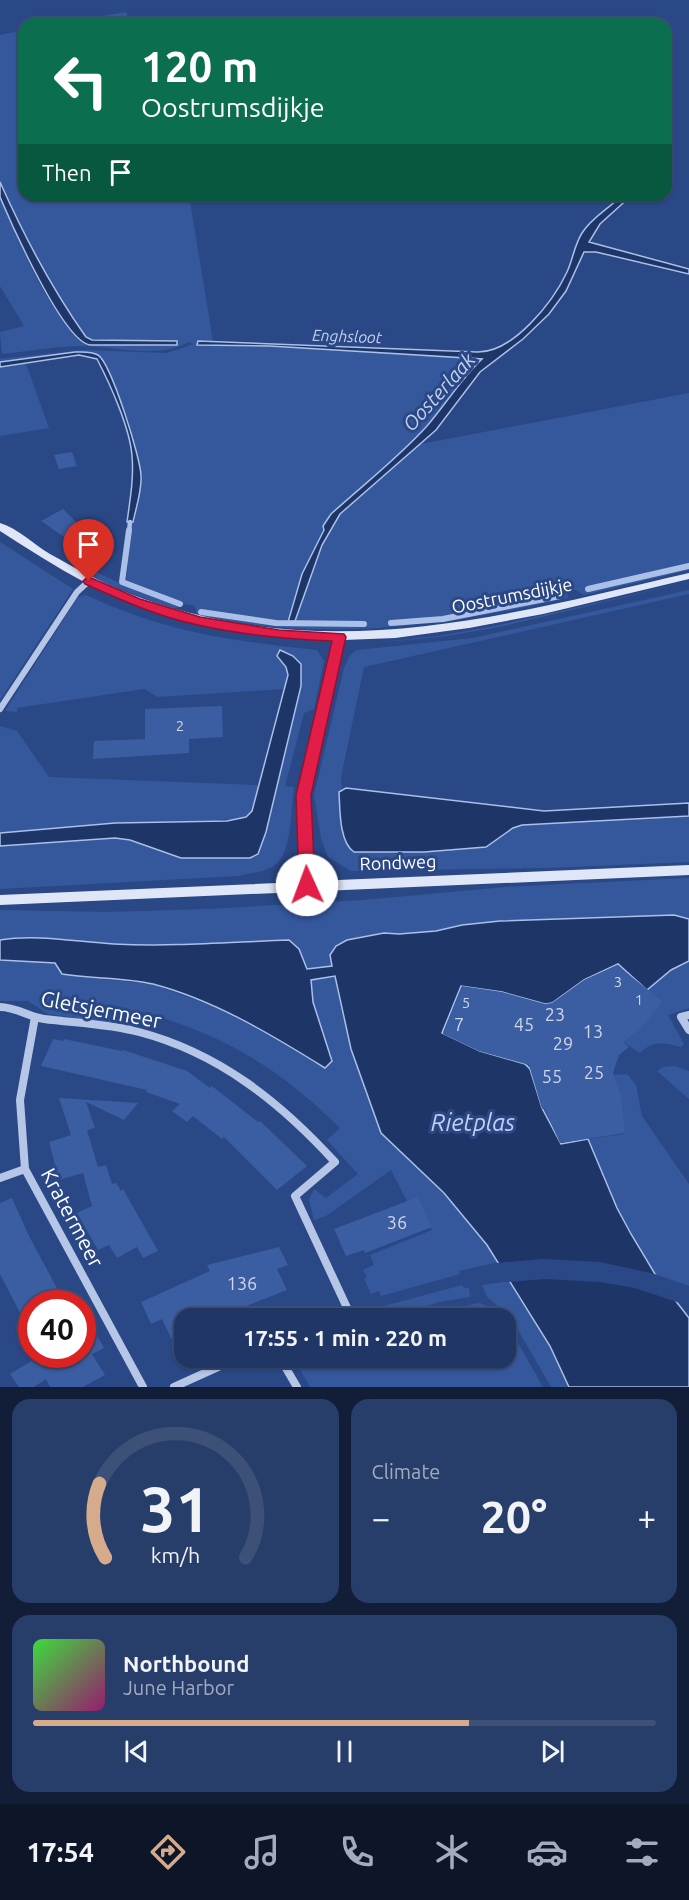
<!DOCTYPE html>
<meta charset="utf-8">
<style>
:root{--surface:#203664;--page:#283e6a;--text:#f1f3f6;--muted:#a2abbf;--line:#3d5078;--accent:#d6ab8b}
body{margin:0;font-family:Ubuntu,sans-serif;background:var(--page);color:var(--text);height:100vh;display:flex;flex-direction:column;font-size:22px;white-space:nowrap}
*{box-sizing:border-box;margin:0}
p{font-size:20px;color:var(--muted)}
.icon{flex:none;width:33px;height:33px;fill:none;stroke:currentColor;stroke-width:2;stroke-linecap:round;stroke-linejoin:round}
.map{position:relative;height:1387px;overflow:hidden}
.details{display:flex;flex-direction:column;gap:12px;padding:12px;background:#121e37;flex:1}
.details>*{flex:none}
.banner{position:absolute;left:18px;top:18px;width:654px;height:183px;border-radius:18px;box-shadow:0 2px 4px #0004,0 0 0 2px var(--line);background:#0b6e4f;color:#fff;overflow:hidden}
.speed{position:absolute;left:18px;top:1290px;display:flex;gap:12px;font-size:30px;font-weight:700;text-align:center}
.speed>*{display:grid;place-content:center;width:78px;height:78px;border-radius:50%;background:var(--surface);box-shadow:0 2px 4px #0004,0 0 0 2px var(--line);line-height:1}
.speed .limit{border:9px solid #d22;background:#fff;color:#111}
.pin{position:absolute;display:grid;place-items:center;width:51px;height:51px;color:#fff;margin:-62px -26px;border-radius:50% 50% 50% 0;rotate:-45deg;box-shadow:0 0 6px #0007}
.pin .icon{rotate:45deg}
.me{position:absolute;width:66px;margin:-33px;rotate:358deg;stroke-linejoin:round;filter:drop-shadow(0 0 4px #0008)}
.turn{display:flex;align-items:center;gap:21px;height:126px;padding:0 24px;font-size:27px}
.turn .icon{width:78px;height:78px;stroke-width:2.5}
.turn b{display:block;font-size:42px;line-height:51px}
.then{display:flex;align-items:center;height:57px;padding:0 24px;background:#0003;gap:12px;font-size:22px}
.big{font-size:45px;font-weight:600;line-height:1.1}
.details .tile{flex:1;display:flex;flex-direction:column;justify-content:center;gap:9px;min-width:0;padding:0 21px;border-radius:18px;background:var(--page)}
.details .dial{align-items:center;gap:0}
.dial svg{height:156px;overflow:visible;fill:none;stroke:var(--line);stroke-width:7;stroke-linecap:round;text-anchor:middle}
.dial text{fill:var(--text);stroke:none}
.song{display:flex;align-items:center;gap:18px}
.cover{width:72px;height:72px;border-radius:9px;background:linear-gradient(135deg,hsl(120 70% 55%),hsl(320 70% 35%))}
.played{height:6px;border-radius:3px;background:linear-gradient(90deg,var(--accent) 70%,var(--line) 70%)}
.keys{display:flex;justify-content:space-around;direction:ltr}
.heat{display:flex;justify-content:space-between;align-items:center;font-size:33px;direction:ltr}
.details .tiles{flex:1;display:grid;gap:12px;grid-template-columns:1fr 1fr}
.tile:last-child{grid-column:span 2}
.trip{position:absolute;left:174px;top:1308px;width:342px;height:60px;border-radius:18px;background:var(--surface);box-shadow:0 2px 4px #0004,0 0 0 2px var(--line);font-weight:600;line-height:60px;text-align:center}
.dock{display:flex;height:96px;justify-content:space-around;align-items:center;background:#0d1628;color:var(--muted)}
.dock .icon{width:42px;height:42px}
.dock .selected{color:var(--accent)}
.dock b{font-size:27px;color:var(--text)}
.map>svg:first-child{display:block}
.green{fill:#35589d}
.water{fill:#1e3567;stroke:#aac0e8;stroke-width:1.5}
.pier{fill:#2a4886}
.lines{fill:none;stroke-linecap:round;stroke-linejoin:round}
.stream-far1{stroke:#aac0e8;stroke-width:4.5}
.stream{stroke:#aac0e8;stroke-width:6}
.building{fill:#3b5da2}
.street-far1{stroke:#b5c6e7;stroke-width:6}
.street{stroke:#b5c6e7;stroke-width:8}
.secondary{fill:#dfe6f7;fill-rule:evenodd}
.route{fill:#e11d48;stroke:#92132f;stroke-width:1.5}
.labels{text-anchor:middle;stroke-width:6;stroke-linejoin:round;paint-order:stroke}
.number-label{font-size:15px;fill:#ced6e8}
.far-water-label{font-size:16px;font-style:italic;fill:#c1d1ef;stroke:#2a4886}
.street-label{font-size:18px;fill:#fff;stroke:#2a4886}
.near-number-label{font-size:18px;fill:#ced6e8}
.water-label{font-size:20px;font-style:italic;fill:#c1d1ef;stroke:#2a4886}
.near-street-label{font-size:21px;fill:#fff;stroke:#2a4886}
.near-water-label{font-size:24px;font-style:italic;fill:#c1d1ef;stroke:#2a4886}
</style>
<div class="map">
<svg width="689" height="1387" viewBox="0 0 689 1387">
<rect width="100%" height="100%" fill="#2a4886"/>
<g class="green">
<path d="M126,12l5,12h-72l61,-11z"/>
<path d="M24,30v165h165l24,146h-14l-1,4 72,1 213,13 -17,15 -39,52 -24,25 -72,63 -29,60 -14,48 7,-1 27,-76 18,-31 81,-70 268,-51v177l-105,25 -8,-5 -9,1 1,7c-123,28 -246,45 -371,17l-2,-9 -9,-2 -13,5 -68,-26 -29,-15 3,-4 47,22 4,-54 12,-55 -5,-25 -31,-89 -11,-9 -12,-2 -83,10v-3l83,-9 84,3 27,-9 -5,-2c-33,18 -77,3 -112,4 -25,1 -50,5 -75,8l-2,-22 24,-6 -24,-40v-89c21,50 44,109 85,147l91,1 1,-4 -89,-2 -33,-48 -36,-66 -19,-43v-147z"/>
<path d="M25,361l24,67 -49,8v-71z"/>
<path d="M0,542l73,47 -73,111z"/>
<path d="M689,582l-189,45 -60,10 -69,6 67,-7 61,-11z"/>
<path d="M689,590v4l-325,73 -23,110 1,12 -3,3 137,55c19,0 29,-16 46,-22l167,-9v46l-142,6 -196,3 -23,-14 -7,-19 -7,-43 30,-127 6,-13 7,-5 116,-12z"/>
<path d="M86,595c79,37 145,46 231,55l7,11 -10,48 -10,4 -19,73 9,1c-3,21 -2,66 -19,78 -9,7 -26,8 -37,11l-238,13v-43l115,-8 104,20h31l8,-4 8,-22 35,-146 -8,-30 -13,-6 -2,7 10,14 -4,18 -126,8 -14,-8 -127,19v4l-12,-1 73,-114z"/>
<path d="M0,726l17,5 32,46 210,8 -7,26 -12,8 -125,4 -115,10z"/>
<path d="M689,878v41l-15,-4 -174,6 -38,4 -26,6 -37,3 -15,-1 -52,33 -26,3 -7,-20 -107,-5h-77l-94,-7 -21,3v-30l107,2 101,-3 155,-9 142,-13z"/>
<path d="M0,960l55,3 25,14 71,7 59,21 60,30 55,33 6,-7 -18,-59 -2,-22 24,-4 7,37 18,60 56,92 51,54 32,43 -40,9 1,3 -79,22 -2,-5 -8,3 -7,-15 3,-2 -4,-7 11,-5 -4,-10 62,-25 -17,-29 -7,2 -17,-33 -65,46 -12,4 -5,-20 5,-11 12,9 32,-24 -31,-34 13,-12c-62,-61 -114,-92 -197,-116l-9,14 -86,-12 -20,-13h-28z"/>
<path d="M689,961v47l-21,7 16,29 -3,3c-16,-4 -28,-7 -41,6l-17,-11 40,-40 -16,-12 24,-20z"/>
<path d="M675,1066l14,5v28l-32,-28 6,-4z"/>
<path d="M627,1074l9,11 6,31 47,68v102l-34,-12 -38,-66 -29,-69 37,-5 -12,-59z"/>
<path d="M510,1281l40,65 19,41h-18l-41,-71 -23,-19 -5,-12z"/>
<path d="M462,1285l2,3h5l1,9 -31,5 -47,16h-13l-3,-6 9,-4 -1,-2z"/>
<path d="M478,1303l7,2 18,13h-86z"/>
<path d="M506,1322l37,65h-233l-13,-23 16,-6h193z"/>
</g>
<g class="water">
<path d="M0,182c24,54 52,107 86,155l6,3 85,1v4h-87c-27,-4 -79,-122 -90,-148z"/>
<path d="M622,195h10l-32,29 -11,18 100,27v5l-93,-22h-12l-18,39 -17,23 -26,25 -43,33 -44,58 -96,84 -18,31 -27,76 -7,1 14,-48 22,-44 -1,-4 8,-12c32,-29 67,-56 96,-88 19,-22 34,-47 55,-67l-212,-13 -73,-1 1,-4 279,11c36,1 76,-50 90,-80 6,-13 7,-26 15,-39 10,-16 27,-24 40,-38z"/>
<path d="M75,352c8,0 16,-1 23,3 13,8 43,104 43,121 1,14 -5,32 -8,46h-6c3,-22 7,-44 5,-66 -2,-28 -22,-72 -35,-97l-18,-4 -79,12v-5z"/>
<path d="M280,650l13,6 8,8v22l-35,146 -8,22 -8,4h-69l-51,-18 -15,-2 -115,8v-13l115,-10 112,-2 19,-4 6,-6 36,-136 -2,-8 -9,-11z"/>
<path d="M346,788l198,23 145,-8v13l-167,9 -9,3 -27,19 -62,5h-70c-15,-10 -14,-43 -15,-60z"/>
<path d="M674,915l15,4v42l-18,9 -24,20 -29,-26 -34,16 -32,23 -7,1 -43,-12 -41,-6 -19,47 38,18 45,13 5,5 12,39 19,36 27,-5 29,69 14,26 24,40 34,44v69h-120l-19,-41 -63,-101 -43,-52 -63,-60 -30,-84 -16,-73 -24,4 2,22 19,59 -7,7c-53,-33 -111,-68 -172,-84 -28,-7 -62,-5 -91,-10l-7,-11 -55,-3v-20c38,-6 76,2 114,4 58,3 117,-2 175,-4l10,9 8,20 25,-3 -2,-11 6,-9 11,-6 37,-7 15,1 37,-3 26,-6 38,-4z"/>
</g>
<path class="pier" d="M543,1259l57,3 55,12 5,2 20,27 -45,-15 -36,-6 -53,-3 -39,3 -11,-19z"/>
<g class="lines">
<path class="stream-far1" d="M129,532l1,-10"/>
<g class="stream">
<path d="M129,530l-7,52 58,22"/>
<path d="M588,589l101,-23"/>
<path d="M201,612l75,11 88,1"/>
<path d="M391,623l52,-4 117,-23"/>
</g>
</g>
<g class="building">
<path d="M72,452l5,14 -18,3 -5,-14z"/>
<path d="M63,509l23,23 -16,9 -29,-20z"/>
<path d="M222,706l1,31 -34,2v14l-96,6 1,-18 51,-2v-30z"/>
<path d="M617,965l46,37 -22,26 -18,14 6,5 -10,8 -6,18 8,23 4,37 -65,10 -16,-35 -2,1 -13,-44 -50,-14 -36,-17 19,-48 40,6 43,12 7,-1 32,-23z"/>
<path d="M53,1039l10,2 1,-2 58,12 1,-1 64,21 23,17 2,-2 46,36 2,-1 47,45 -30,24 -53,-53 -2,2 -29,-23 -6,6 -15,-11 8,-7 -34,-12 1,-2 -106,-24z"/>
<path d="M59,1098l79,5 -14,17 -38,-18 9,26 -8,2 11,37 8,-2 6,19 4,-1 5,8 2,-2 35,62 -15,7 -6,-11 -20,11 -8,-13 -11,5 -21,-37 15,-7 -9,-33 -24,7 -10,-38 22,-7z"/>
<path d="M418,1197l14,30 -67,26 -1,-3 -18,6 -12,-27z"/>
<path d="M12,1198l17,38 30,56 -22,12h-5v32l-32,-62v-71z"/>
<path d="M279,1247l9,18 -11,4 10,21 -71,28h-32v16l-7,4h-6l-9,-19 -11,5 -10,-22 69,-31 -3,-6z"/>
<path d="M82,1309l22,39 -12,6 13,21 -22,12h-33l-4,-8 -12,8h-15l-9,-13 33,-20h39z"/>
</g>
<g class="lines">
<path class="street-far1" d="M0,709l77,-117 12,-11"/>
<g class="street">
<path d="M0,1007c16,0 29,10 44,12 32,4 65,5 95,13 80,21 141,70 196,130l-40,34 54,116 -17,6"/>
<path d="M689,1015l-8,2 8,13"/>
<path d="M35,1017l-15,83 5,69 118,218"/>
<path d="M0,1178l25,-9"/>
<path d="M280,1358l17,29"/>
<path d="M174,1387l64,-29"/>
</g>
<path class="secondary" d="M0,523c18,5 34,22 50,31 30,17 62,34 94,45 188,66 359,17 545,-26v6l-146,35 -74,14 -74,10 -51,2 -35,155 5,86 375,-16v10l-689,30v-10l300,-13 -3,-87 36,-155c-85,-4 -170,-19 -247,-57 -30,-16 -58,-34 -86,-52z"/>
</g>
<path class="route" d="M89,577l51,22 60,18 79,13 65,4 2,3 -35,158 4,90 -3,4h-11l-2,-4 -3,-90 36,-154c-45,-2 -90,-6 -134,-16 -39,-8 -77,-25 -113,-41l-2,-3 2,-2z"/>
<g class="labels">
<g class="number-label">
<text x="180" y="731">2</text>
<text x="618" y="987">3</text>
<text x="639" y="1005">1</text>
<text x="466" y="1008">5</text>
</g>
<g class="far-water-label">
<text transform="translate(347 336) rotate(2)" y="6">Enghsloot</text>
</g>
<g class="street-label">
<text transform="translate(512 596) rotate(-11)" y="6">Oostrumsdijkje</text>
<text transform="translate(398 863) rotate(-2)" y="6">Rondweg</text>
</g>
<g class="near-number-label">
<text x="555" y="1021">23</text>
<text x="459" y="1031">7</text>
<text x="524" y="1031">45</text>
<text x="593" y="1038">13</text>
<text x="563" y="1050">29</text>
<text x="594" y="1079">25</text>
<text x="552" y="1083">55</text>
<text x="397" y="1229">36</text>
<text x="242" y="1290">136</text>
</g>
<g class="water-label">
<text transform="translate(439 392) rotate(-48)" y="7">Oosterlaak</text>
</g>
<g class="near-street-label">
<text transform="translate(101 1010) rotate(11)" y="7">Gletsjermeer</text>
<text transform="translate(72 1218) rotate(62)" y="7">Kratermeer</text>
</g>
<g class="near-water-label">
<text x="473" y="1131">Rietplas</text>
</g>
</g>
</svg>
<div class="speed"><div class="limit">40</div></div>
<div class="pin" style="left:89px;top:581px;background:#d93025"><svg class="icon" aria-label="arrive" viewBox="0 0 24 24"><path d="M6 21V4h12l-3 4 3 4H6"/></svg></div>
<svg class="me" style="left:307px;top:885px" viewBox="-20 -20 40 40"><circle r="19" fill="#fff"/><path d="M0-13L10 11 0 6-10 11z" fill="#e11d48"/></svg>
<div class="trip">17:55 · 1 min · 220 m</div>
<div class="banner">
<div class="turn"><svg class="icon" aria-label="left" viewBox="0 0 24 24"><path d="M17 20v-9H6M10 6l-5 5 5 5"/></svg><div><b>120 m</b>Oostrumsdijkje</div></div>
<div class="then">Then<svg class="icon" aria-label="arrive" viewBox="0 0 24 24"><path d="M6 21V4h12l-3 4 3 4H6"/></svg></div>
</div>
</div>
<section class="details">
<div class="tiles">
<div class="tile dial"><svg viewBox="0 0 100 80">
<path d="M14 69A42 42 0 1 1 86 69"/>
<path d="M14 69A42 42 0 0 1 11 31" stroke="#d6ab8b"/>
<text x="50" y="56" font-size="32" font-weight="700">31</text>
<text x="50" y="72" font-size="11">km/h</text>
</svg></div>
<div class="tile"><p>Climate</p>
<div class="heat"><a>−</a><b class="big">20°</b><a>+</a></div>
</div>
<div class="tile">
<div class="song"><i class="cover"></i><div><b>Northbound</b><p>June Harbor</p></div></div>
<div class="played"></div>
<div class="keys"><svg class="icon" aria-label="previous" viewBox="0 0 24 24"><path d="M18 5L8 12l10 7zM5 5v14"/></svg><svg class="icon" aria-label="pause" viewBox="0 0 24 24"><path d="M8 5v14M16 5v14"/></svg><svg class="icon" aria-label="next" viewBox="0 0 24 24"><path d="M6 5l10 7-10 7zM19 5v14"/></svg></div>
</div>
</div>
</section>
<nav class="dock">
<b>17:54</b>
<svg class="icon selected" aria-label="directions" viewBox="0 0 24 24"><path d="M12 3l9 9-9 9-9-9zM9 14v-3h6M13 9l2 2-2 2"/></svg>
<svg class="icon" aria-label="music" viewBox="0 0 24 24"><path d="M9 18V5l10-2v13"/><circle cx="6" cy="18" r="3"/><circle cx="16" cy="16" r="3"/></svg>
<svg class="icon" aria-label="phone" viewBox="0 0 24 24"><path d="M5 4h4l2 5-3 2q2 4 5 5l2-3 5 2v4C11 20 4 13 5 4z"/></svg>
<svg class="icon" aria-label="climate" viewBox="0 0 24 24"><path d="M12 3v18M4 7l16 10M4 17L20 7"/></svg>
<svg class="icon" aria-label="car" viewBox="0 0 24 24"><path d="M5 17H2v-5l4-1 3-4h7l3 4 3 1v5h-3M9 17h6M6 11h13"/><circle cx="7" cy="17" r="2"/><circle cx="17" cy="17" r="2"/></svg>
<svg class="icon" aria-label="filters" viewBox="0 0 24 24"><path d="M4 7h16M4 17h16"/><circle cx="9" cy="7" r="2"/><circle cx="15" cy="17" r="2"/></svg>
</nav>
